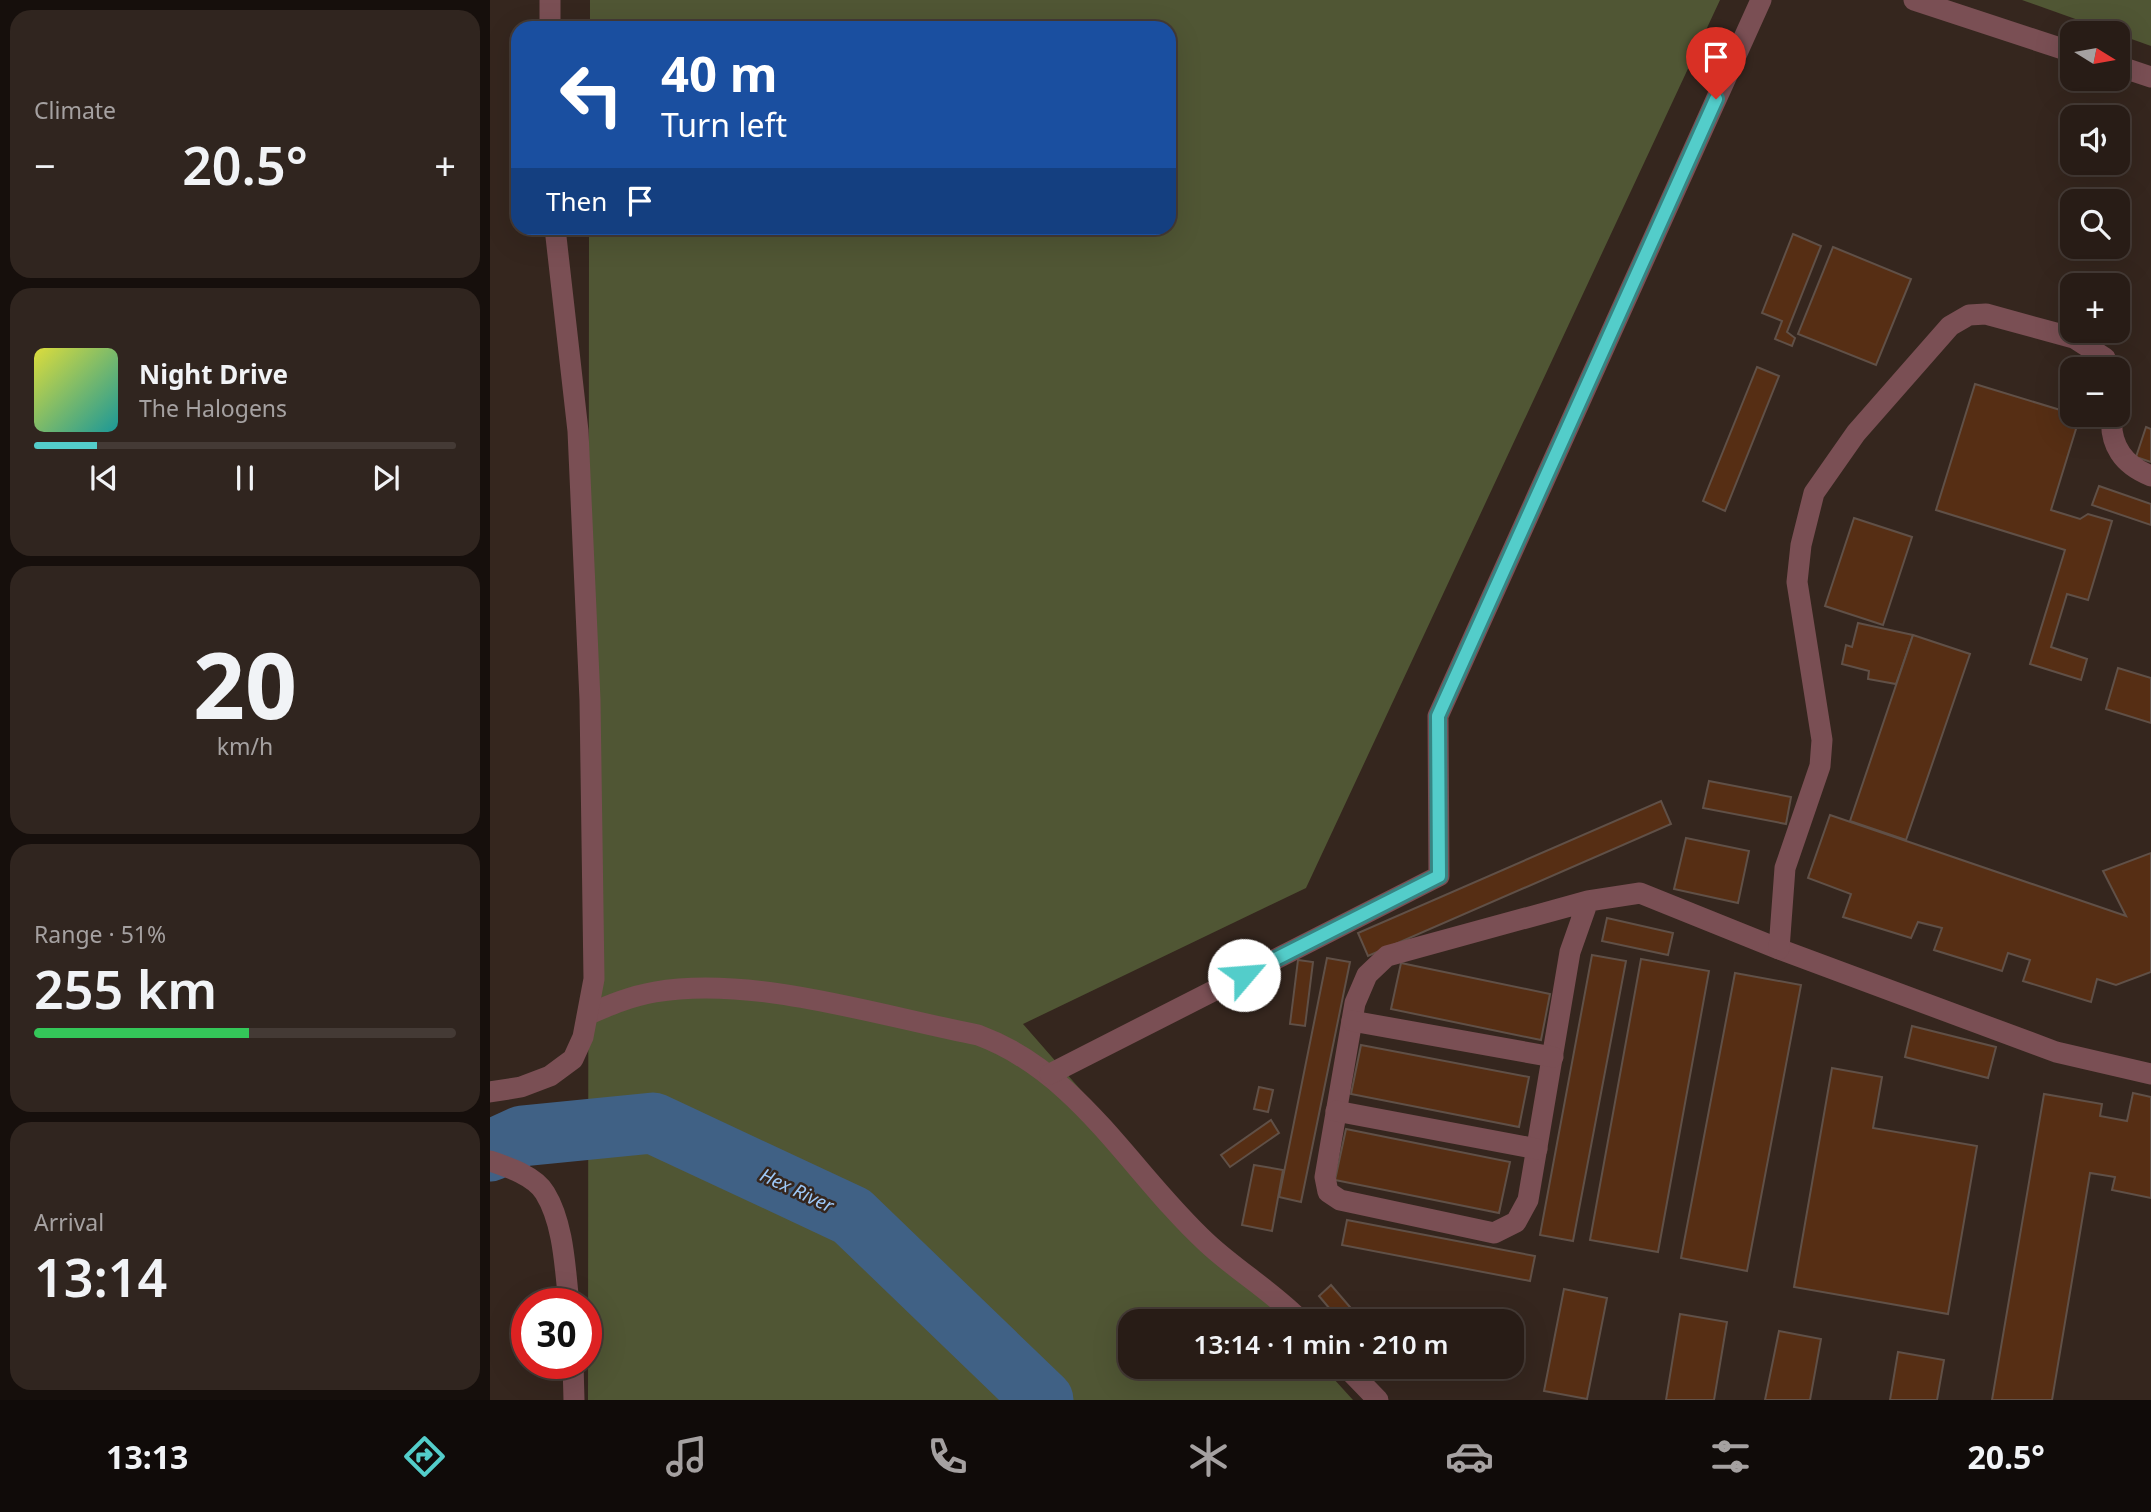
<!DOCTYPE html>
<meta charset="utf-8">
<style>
:root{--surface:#281c16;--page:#30251f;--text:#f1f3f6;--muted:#a5a1a1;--line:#443a35;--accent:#53cdca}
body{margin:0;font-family:"Noto Sans",sans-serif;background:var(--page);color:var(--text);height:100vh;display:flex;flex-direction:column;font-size:26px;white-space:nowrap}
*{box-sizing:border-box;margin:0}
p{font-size:23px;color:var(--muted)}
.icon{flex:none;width:38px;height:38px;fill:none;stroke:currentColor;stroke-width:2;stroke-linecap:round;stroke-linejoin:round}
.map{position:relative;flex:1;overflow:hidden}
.sheet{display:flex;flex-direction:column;gap:10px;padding:10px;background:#160f0c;width:490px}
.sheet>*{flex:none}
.banner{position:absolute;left:21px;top:21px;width:665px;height:214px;border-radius:21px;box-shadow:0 7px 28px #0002,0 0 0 2px var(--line);background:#1a4fa0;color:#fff;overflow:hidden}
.needle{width:46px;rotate:101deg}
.buttons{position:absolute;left:1570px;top:21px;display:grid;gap:14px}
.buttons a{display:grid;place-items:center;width:70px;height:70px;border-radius:14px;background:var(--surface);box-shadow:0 7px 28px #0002,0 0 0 2px var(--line);font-size:35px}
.speed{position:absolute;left:21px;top:1288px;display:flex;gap:14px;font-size:35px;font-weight:700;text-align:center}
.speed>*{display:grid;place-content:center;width:91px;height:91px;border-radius:50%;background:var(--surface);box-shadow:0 7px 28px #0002,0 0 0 2px var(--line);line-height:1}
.speed .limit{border:10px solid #d22;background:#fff;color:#111}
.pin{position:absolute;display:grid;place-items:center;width:60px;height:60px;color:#fff;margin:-72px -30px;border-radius:50% 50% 50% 0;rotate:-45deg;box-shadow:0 0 7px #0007}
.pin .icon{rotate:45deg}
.me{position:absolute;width:77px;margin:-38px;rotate:63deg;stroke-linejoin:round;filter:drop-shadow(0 0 5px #0008)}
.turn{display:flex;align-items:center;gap:24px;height:147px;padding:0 35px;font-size:32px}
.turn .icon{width:91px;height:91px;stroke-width:2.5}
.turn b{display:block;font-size:49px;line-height:60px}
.then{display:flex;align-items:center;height:66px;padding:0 35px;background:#0003;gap:14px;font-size:26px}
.big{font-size:52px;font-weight:600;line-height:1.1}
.sheet .widget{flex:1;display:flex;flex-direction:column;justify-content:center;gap:10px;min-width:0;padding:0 24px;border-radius:21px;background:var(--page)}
.sheet .dial{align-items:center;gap:0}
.dial b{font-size:91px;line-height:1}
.song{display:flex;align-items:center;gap:21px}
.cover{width:84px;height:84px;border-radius:10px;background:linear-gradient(135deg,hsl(60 70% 55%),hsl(180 70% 35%))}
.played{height:7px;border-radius:4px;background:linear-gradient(90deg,var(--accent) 15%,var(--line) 15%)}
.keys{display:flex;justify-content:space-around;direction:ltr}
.heat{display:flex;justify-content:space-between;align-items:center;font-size:38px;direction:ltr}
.charge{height:10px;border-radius:5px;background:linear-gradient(90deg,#34c759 51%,var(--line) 0)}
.trip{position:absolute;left:628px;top:1309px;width:406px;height:70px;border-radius:21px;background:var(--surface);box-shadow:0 7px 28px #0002,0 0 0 2px var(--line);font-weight:600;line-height:70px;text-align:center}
.menu{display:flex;height:112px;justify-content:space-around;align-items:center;background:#100b09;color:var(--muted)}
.menu .icon{width:49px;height:49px}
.menu .selected{color:var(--accent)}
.menu b{font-size:32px;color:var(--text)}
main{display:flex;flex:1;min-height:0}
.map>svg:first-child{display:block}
.green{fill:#505634}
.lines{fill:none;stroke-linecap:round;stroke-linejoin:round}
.river{stroke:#406185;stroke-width:61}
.building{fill:#562e14;stroke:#605047;stroke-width:2}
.minor{stroke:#7a4f54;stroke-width:21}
.route-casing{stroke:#368583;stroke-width:18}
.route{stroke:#53cdca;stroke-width:12}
.labels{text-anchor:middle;stroke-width:5;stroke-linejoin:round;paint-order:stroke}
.water-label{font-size:19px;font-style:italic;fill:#9ec8f7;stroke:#35261e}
</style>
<main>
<section class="sheet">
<div class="widget"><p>Climate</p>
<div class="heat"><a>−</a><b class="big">20.5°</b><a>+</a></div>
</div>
<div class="widget">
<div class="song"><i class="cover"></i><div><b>Night Drive</b><p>The Halogens</p></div></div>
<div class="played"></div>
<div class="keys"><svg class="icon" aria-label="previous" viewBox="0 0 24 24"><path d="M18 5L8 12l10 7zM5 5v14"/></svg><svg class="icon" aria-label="pause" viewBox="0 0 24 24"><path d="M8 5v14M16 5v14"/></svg><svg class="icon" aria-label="next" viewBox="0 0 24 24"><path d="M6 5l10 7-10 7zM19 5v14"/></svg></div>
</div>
<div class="widget dial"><b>20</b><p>km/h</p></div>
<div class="widget"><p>Range · 51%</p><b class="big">255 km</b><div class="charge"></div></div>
<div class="widget"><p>Arrival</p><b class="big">13:14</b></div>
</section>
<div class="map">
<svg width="1661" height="1400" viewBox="0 0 1661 1400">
<rect width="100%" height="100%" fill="#35261e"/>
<g class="green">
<path d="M100,0h1130l-414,888 -283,136 260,297h-153v46h193l30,33h-765l1,-1172h580v-200h-579z"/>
<path d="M1532,0h129v46z"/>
</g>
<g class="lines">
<path class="river" d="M0,1151l32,-15 131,-13 199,93 191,184"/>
</g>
<g class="building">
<path d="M1303,234l28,12 -34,86 8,6 -3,8 -17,-7 7,-18 -20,-8z"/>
<path d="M1343,247l78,32 -35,86 -78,-31z"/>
<path d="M1267,367l22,9 -54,135 -22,-10z"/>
<path d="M1485,384l105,32 -29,94 29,9 8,-5 24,7 -24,79 -21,-6 -16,53 36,12 -6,21 -51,-16 35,-114 -129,-40z"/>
<path d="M1656,427l5,2v33l-15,-5z"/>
<path d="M1609,486l52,18v21l-59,-20z"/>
<path d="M1364,518l58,19 -29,88 -58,-19z"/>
<path d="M1368,623l55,12 -17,49 -28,-5 1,-8 -27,-7 4,-19 6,2z"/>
<path d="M1423,635l57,19 -64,186 -56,-19z"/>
<path d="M1628,668l33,10v45l-45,-14z"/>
<path d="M1219,781l82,16 -5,27 -83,-16z"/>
<path d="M1171,801l10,23 -303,132 -10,-23z"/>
<path d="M1340,815l296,101 -23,-45 48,-18v119l-35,13 -19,-6 -6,23 -68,-21 7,-21 -22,-7 -6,18 -68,-21 8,-22 -24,-6 -7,16 -68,-21 8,-23 -43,-16z"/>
<path d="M1196,838l63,13 -11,52 -64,-14z"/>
<path d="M1117,918l66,15 -5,22 -66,-14z"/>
<path d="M1102,955l34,6 -53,280 -33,-6z"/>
<path d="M837,958l23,4 -49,240 -22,-5z"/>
<path d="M1151,959l68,12 -51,281 -68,-12z"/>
<path d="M808,960l15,2 -8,64 -15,-2z"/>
<path d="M911,963l149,31 -9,46 -150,-31z"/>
<path d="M1245,973l66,12 -54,286 -66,-13z"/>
<path d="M1422,1026l84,21 -8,31 -83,-21z"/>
<path d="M871,1045l168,32 -10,50 -168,-33z"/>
<path d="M1342,1068l50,9 -9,51 104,18 -29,168 -154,-27z"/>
<path d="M769,1087l14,3 -5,22 -14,-3z"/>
<path d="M1643,1093l18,4v101l-39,-8 3,-13 -25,-4 -38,227h-60l52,-306 58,10 -2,12 27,5z"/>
<path d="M781,1120l8,13 -49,34 -9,-12z"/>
<path d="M856,1129l164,33 -11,51 -164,-33z"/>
<path d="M764,1165l29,5 -11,61 -30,-6z"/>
<path d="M857,1220l188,36 -5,25 -188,-36z"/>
<path d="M841,1285l31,36h-22l-21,-25z"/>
<path d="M1074,1289l43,9 -20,101 -43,-8z"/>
<path d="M1190,1314l47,8 -13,78h-48z"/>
<path d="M1289,1331l42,8 -11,61h-45z"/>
<path d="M1408,1352l46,8 -7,40h-47z"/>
</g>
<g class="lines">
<g class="minor">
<path d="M60,0v28"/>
<path d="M1424,0l158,52"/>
<path d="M1628,66l33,11"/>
<path d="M1622,415c-3,30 11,50 39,61"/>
<path d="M1098,901l-201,55 -20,19 -12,28 -30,174 3,15 12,8 154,33 22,-11 12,-22 42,-248 18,-51 52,-8 139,56 277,103 95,22"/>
<path d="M1289,949l6,-81 35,-102 2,-26 -25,-158 4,-37 13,-52 42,-60 94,-107 19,-11 17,-1 88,24 31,20 4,11"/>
<path d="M99,1014c21,-9 42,-18 66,-22 98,-17 225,24 323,43 101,37 153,138 229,208 30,28 66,49 94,78"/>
<path d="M862,1021l201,36"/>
<path d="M560,1074l389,-198 -1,-160 323,-716"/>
<path d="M0,1092l31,-5 29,-11 23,-17 10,-22 11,-58 -4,-279 -12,-269 -23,-203"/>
<path d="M846,1111l201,38"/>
<path d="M0,1161c18,6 45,15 55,32 19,31 20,76 24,111"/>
<path d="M83,1363l1,37"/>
<path d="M856,1367l32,33"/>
</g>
</g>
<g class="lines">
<defs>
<path id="route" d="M754,975l195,-99 -1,-160 278,-617"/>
</defs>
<use href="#route" class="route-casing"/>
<use href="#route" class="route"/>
</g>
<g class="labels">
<g class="water-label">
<text transform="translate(307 1190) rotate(25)" y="7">Hex River</text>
</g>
</g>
</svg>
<div class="buttons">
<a><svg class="needle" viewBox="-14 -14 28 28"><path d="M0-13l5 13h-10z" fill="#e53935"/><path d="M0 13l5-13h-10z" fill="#a5a1a1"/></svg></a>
<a><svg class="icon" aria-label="sound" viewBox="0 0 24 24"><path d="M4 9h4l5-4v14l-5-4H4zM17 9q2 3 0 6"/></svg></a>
<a><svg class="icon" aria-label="search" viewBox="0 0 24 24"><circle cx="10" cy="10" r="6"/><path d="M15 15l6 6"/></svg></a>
<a>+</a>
<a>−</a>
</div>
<div class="speed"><div class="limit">30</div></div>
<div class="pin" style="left:1226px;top:99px;background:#d93025"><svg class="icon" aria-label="arrive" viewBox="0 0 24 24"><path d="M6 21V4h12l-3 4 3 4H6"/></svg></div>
<svg class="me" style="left:754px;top:975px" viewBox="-20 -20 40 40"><circle r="19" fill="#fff"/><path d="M0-13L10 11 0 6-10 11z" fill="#53cdca"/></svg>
<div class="trip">13:14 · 1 min · 210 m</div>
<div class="banner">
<div class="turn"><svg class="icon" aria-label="left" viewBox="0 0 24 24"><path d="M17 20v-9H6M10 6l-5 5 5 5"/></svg><div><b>40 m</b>Turn left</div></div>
<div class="then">Then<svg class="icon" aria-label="arrive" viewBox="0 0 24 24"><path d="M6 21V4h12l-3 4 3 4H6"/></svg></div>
</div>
</div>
</main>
<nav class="menu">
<b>13:13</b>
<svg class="icon selected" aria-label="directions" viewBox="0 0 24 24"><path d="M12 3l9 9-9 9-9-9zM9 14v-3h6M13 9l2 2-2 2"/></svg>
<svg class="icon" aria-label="music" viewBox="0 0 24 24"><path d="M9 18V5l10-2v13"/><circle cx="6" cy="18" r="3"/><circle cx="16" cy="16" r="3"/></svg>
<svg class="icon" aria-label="phone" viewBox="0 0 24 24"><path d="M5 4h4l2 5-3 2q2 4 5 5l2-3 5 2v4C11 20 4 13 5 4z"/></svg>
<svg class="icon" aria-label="climate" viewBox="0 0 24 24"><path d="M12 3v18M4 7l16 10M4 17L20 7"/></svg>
<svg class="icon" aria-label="car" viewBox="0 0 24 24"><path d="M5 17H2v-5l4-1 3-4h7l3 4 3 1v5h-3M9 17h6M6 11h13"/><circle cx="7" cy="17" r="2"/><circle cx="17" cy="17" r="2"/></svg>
<svg class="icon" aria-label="filters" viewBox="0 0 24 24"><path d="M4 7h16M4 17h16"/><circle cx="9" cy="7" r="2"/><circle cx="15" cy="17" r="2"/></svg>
<b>20.5°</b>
</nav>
